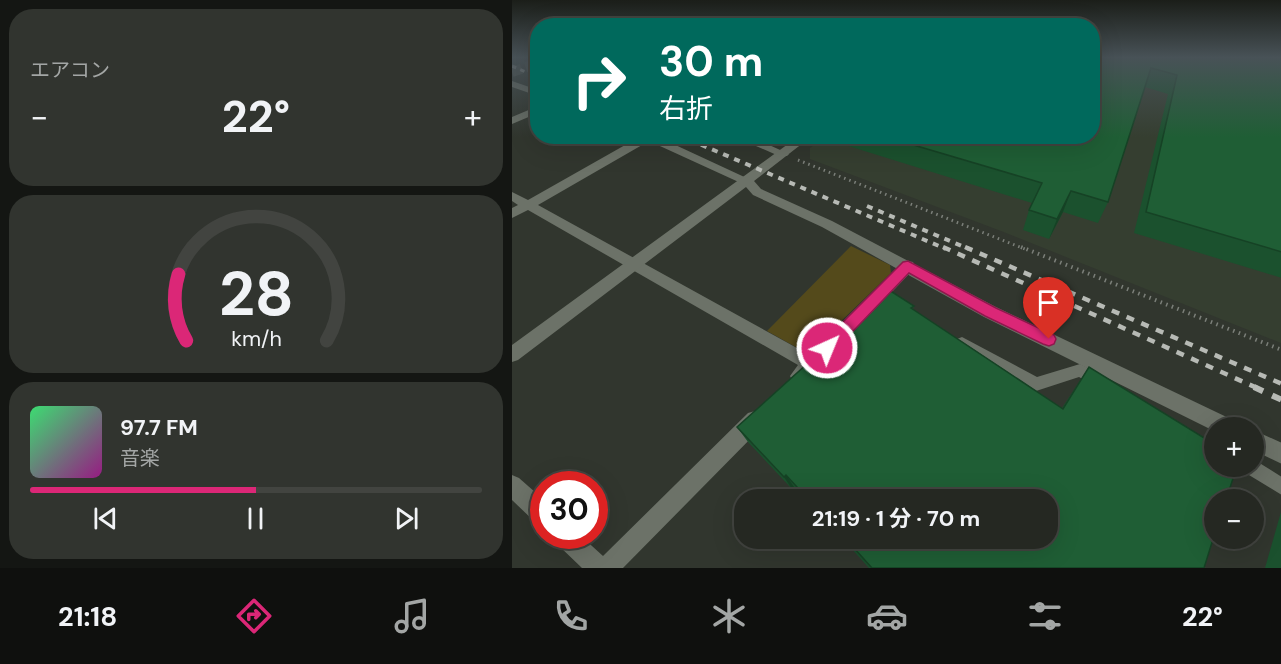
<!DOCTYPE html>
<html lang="ja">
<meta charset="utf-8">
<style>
:root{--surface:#252822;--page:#31342f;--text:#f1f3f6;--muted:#a3a6a5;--line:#424440;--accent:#db2777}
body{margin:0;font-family:"DM Sans","Noto Sans JP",sans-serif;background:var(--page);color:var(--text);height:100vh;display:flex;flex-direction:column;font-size:22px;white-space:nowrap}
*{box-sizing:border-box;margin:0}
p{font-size:20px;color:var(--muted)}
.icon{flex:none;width:33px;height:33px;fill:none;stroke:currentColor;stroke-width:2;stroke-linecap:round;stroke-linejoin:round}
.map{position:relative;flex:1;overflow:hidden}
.side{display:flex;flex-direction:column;gap:9px;padding:9px;background:#141613;width:512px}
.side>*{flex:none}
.banner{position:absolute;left:18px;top:18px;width:570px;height:126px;border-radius:24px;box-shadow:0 6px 24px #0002,0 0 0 2px var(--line);background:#00695c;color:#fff;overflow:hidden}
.controls{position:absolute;left:692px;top:417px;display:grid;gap:12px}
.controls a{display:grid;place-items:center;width:60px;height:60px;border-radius:50%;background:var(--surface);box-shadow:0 6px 24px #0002,0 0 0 2px var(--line);font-size:30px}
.speed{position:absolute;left:18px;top:471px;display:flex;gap:12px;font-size:30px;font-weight:700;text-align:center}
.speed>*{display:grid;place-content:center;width:78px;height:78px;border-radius:50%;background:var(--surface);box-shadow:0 6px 24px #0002,0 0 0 2px var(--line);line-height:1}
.speed .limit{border:9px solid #d22;background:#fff;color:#111}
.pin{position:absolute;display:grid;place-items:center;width:51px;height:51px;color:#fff;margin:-62px -26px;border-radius:50% 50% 50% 0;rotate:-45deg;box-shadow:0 0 6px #0007}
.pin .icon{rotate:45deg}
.me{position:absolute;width:66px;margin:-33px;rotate:44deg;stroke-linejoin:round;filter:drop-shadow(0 0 4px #0008)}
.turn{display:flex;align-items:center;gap:21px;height:126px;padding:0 30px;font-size:27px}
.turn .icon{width:78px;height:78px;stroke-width:2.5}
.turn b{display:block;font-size:42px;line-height:51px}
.big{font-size:45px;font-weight:700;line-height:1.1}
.side .card{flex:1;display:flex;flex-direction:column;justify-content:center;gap:9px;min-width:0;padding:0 21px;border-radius:24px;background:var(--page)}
.side .dial{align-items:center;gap:0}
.dial svg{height:156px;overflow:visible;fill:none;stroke:var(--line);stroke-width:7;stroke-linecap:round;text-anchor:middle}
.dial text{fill:var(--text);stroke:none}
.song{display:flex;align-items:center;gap:18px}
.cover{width:72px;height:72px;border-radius:9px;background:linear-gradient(135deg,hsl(140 70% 55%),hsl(310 70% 35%))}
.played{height:6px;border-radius:3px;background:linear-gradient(90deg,var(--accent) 50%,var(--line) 50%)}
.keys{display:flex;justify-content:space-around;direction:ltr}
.heat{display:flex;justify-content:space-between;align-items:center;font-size:33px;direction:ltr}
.trip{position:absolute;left:222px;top:489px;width:324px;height:60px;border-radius:24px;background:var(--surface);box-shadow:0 6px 24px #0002,0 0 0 2px var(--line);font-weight:700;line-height:60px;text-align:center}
.dock{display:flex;height:96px;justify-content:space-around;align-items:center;background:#0f100e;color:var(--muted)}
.dock .icon{width:42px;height:42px}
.dock .active{color:var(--accent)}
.dock b{font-size:27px;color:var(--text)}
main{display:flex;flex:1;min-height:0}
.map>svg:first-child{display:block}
.built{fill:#353e30}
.green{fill:#544a1b}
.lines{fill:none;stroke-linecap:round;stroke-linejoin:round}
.tertiary-tunnel{stroke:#4e524b;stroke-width:10;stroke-dasharray:10 4.5;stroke-linecap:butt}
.path-far1{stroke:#7b7f79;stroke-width:3;stroke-dasharray:1.5 4;stroke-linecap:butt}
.path{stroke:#7b7f79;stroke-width:4;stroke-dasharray:1.5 4.5;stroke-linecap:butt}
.service{fill:#6c7268;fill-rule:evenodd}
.minor{fill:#6c7268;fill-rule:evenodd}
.tertiary{fill:#6c7268;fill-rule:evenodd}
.rail-far3{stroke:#b7bab5;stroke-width:3;stroke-dasharray:4.5 4.5;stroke-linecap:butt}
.rail-far2{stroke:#b7bab5;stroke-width:4;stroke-dasharray:6 6;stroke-linecap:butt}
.rail-far1{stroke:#b7bab5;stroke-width:4.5;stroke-dasharray:8 8;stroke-linecap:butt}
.rail{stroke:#b7bab5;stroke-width:6;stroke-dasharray:10 10;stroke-linecap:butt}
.wall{fill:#1b512e}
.shaded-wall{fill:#164225}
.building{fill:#1f5e35;stroke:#164225;stroke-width:1.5}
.route{fill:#db2777;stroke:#8e194d;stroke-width:1.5}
</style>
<main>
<section class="side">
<div class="card"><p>エアコン</p>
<div class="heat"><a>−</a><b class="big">22°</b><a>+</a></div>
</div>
<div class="card dial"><svg viewBox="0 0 100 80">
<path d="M14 69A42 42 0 1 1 86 69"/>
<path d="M14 69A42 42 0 0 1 10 35" stroke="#db2777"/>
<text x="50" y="56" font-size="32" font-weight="700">28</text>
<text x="50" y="72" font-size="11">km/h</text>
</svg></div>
<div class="card">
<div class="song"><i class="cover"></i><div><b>97.7 FM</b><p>音楽</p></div></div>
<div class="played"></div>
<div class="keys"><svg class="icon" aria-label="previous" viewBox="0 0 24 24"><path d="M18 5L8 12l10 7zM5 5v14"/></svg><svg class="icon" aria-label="pause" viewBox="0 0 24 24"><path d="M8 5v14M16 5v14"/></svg><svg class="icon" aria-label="next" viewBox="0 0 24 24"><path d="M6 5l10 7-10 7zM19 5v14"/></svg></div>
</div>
</section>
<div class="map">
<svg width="770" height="568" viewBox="0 0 770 568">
<rect width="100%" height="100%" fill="#31362e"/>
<path class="built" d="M581,58h188v285l-280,-112 -191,-72v-11l15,-12h267z"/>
<path class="green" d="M339,246l39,19 1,8 -81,78h-7l-36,-20z"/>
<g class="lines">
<path class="tertiary-tunnel" d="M0,72l26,-9"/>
<path class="path-far1" d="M286,160l227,89"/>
<path class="path" d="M509,247l261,103"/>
<g class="service">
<path d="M450,337l75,40 43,-13 23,11 2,5 -2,5 -5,2 -19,-10 -43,14 -79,-44 -2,-4 2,-4z"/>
<path d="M741,459l29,18v18l-38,-23 -2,-6h11z"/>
</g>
<g class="minor">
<path d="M0,81l26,9v6l-26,-9z"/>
<path d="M26,106v7l-26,11v-7z"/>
<path d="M129,136h15l97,45 -6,4 -4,-1 -94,-43 -111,64 279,154 3,5c-4,9 -12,17 -21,20l-6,-2 -3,-6 8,-11 -270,-155 -16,8v-10l6,-3 -6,-4v-9l16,8z"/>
<path d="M221,136h16l40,18 -2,2h-8z"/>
<path d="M396,261l5,1 2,4 -2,4 -71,74 -6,2 -6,-2 -2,-5 2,-5 73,-72z"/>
<path d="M243,411l7,2 3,7 -3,7 -139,141h-41l-25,-24 -3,-8h27l22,20 145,-143z"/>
<path d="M0,475l7,3 25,22v26l-8,-3 -24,-23z"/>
</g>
<g class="tertiary">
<path d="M287,136h13l-58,45 7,8 71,32 164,86 239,114 2,7h-23v3l-230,-114 -162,-90 -69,-32 -7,-8 -228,173 -6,2v-17z"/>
<path d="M741,430l29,13v21l-29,-14z"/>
</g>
<g class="rail-far3">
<path d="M0,66l26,11"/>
<path d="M168,136l13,6"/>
</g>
<g class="rail-far2">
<path d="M178,140l256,109"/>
<path d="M355,206l102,43"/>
</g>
<g class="rail-far1">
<path d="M431,247l314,141"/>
<path d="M453,247l317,137"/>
</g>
<path class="rail" d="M742,387l28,13"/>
</g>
<g class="wall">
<path d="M580,58h190v220l-148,-45 34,-139 -23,-7 -37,115 -10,21 -35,-11 -14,27 -26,-9 6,-20 3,-7 -190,-59 -1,-8h251z"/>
<path d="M402,306l-1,3 149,99 27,-41 115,201h-335l-27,-30h206v-38h-242l-12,-13 -2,2 -44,-47 -11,-15z"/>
<path d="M769,512h1v56h-17z"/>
</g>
<g class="shaded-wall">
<path d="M559,191l-8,21 -14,27 8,-20z"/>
<path d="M274,475l8,12 -2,2 -8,-12z"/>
</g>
<g class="building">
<path d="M580,58h190v194l-136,-40 31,-137 -26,-7 -43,134 -37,-11 -14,28 -28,-9 13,-27 -159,-47h209z"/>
<path d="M377,290l25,16 -3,2 152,101 26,-42 125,77v22h23l-11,34h-12v36l-10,32h-332l-27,-30h203v-38h-239l-23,-25 -2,2 -47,-50z"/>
</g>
<linearGradient id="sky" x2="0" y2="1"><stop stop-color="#1b1e19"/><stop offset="0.42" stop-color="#485257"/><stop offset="1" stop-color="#485257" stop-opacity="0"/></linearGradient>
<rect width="770" height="137" fill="url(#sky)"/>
<path class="route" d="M396,261l88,47 58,27 2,4 -2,5 -5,2 -6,-2 -58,-28 -76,-43 -76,79 -6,2 -5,-2 -2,-4 2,-5 81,-81z"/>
</svg>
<div class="controls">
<a>+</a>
<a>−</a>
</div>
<div class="speed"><div class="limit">30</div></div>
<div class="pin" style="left:537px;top:339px;background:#d93025"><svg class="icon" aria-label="arrive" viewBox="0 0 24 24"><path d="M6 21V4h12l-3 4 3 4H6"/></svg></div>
<svg class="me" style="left:315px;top:348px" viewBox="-20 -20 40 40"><circle r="17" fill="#db2777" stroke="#fff" stroke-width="3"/><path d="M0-11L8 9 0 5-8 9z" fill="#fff"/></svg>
<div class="trip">21:19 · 1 分 · 70 m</div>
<div class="banner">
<div class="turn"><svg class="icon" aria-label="right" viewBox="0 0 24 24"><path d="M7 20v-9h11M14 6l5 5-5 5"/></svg><div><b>30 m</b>右折</div></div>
</div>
</div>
</main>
<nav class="dock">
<b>21:18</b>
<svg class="icon active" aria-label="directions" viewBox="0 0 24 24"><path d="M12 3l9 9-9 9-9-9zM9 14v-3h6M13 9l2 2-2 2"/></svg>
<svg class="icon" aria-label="music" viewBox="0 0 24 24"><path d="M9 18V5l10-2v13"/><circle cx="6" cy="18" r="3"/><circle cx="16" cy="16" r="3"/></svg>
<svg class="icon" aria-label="phone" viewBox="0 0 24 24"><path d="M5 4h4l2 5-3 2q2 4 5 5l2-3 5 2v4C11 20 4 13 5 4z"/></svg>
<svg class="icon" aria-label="climate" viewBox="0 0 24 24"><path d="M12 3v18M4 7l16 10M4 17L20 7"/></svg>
<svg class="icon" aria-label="car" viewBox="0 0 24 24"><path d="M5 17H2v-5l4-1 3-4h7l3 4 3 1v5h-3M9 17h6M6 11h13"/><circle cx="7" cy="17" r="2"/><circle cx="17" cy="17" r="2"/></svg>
<svg class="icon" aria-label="filters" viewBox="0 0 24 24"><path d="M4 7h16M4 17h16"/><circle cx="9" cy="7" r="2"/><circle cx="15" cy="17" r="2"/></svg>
<b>22°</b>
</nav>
